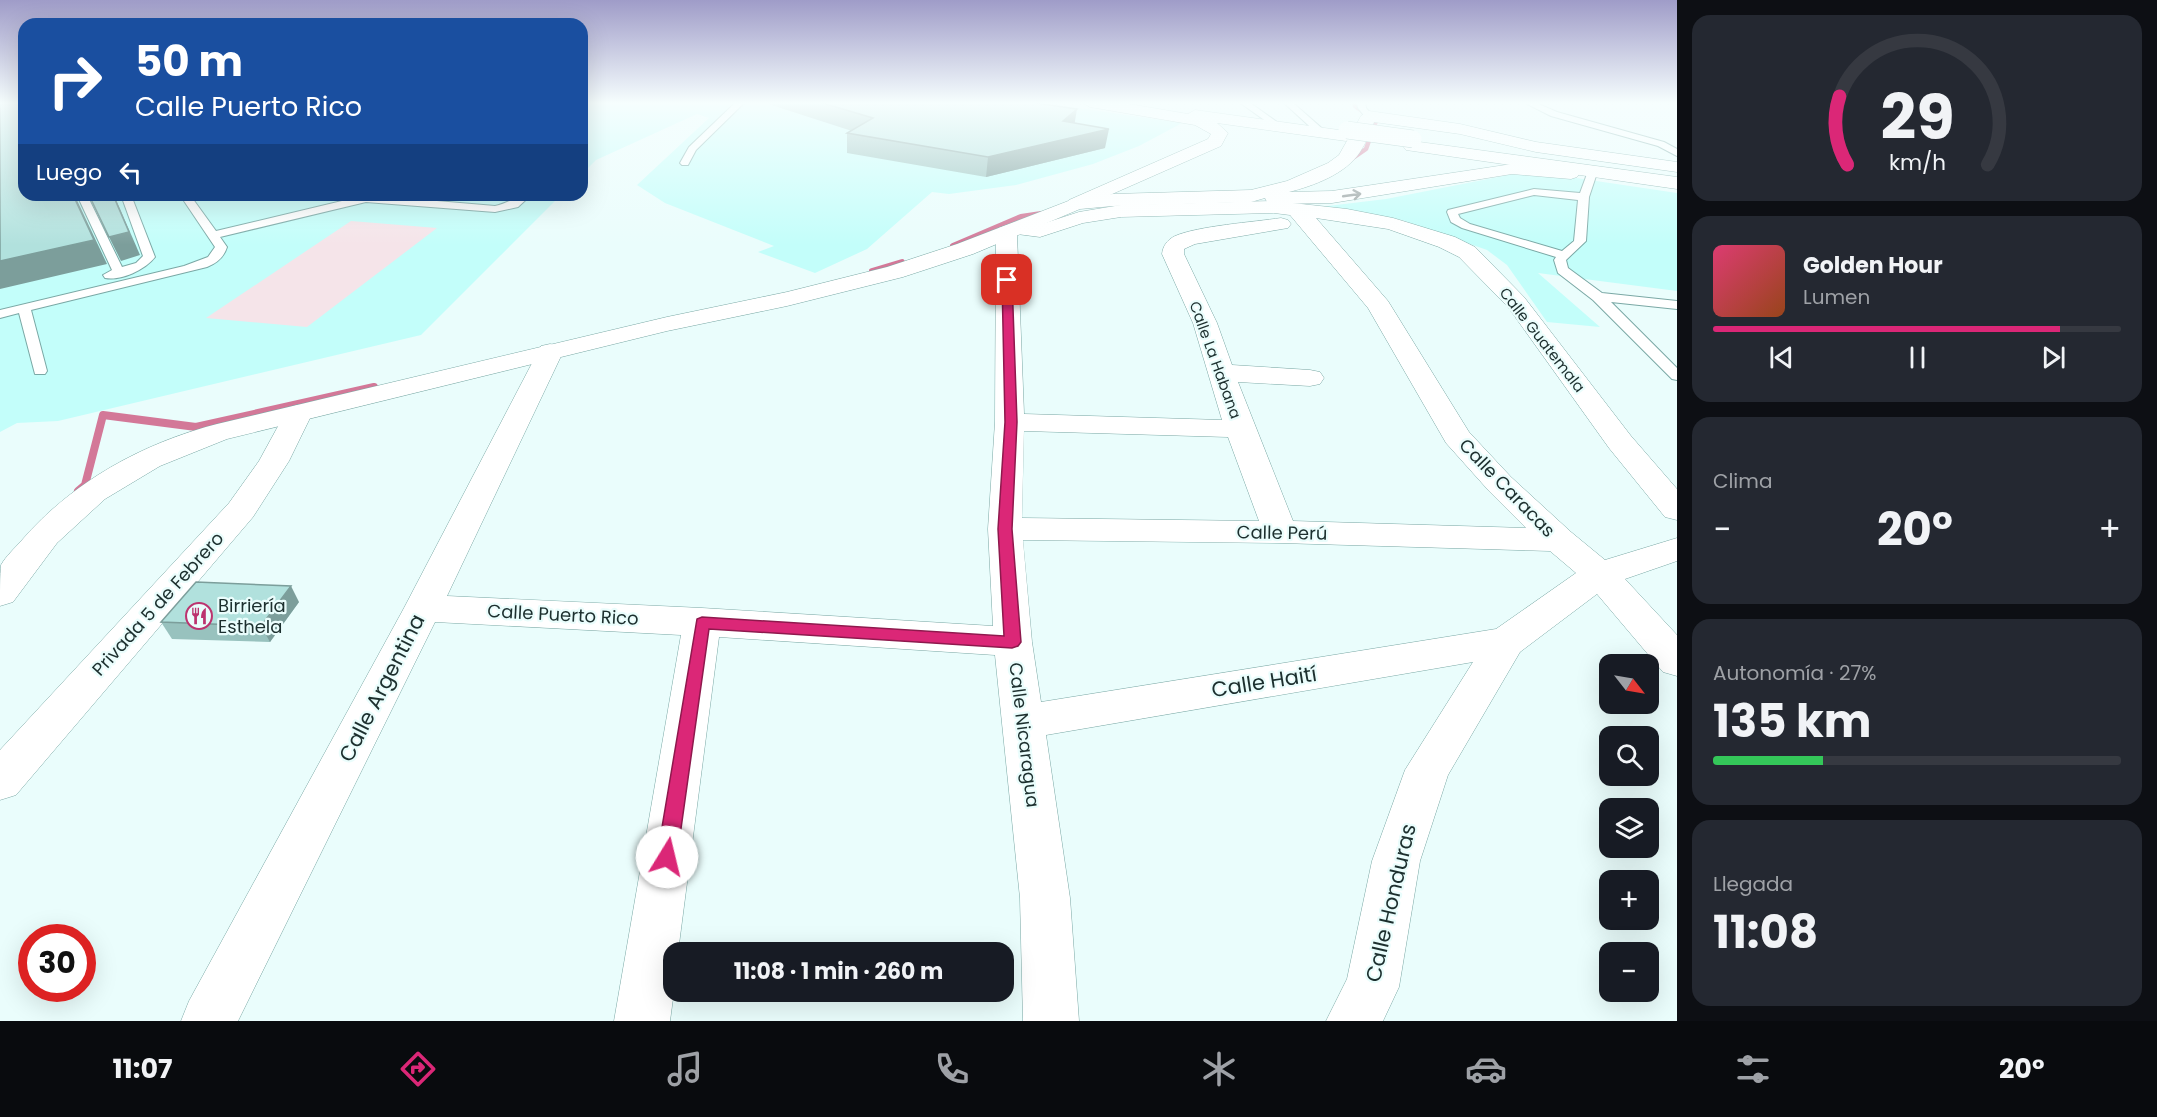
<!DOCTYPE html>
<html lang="es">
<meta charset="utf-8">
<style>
:root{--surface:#171b24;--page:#242831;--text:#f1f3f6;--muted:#9ea1a6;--line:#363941;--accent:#db2777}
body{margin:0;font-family:Poppins,sans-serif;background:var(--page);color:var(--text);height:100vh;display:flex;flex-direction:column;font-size:22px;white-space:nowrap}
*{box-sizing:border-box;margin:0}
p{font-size:20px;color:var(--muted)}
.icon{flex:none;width:33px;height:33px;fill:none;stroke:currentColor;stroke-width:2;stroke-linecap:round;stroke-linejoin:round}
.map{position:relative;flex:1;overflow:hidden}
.side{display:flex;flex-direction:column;gap:15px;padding:15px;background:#0d0f14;width:480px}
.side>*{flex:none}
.guide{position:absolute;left:18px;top:18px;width:570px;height:183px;border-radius:18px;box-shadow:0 6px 24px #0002;background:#1a4fa0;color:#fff;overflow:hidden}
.needle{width:39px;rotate:121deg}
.tools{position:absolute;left:1599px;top:654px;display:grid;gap:12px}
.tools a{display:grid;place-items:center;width:60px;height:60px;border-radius:12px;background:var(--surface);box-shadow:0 6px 24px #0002;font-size:30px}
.speed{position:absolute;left:18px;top:924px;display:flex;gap:12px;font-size:30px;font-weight:700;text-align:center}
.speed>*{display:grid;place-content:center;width:78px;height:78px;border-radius:50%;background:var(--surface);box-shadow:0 6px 24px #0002;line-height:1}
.speed .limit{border:9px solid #d22;background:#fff;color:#111}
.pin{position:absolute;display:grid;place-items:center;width:51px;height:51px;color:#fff;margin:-26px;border-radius:12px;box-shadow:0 3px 9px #0006}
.me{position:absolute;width:66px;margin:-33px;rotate:9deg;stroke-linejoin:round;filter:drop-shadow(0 0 4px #0008)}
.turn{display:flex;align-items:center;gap:21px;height:126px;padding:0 18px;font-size:27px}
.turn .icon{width:78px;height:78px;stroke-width:2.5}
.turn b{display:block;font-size:42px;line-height:51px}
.then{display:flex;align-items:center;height:57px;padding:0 18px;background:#0003;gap:12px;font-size:22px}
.big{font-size:45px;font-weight:700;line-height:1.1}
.side .widget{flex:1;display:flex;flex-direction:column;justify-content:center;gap:9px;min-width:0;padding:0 21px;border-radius:18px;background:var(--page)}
.side .dial{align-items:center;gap:0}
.dial svg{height:156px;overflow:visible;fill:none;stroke:var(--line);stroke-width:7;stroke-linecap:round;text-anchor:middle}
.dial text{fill:var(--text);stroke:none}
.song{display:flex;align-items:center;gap:18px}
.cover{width:72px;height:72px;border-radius:9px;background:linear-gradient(135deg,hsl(340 70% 55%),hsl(20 70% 35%))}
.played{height:6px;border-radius:3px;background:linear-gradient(90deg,var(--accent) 85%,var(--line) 85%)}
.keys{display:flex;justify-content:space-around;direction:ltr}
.heat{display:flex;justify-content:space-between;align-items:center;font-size:33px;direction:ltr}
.charge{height:9px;border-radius:4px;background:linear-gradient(90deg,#34c759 27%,var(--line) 0)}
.trip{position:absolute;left:663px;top:942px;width:351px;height:60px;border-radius:18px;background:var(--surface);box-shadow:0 6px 24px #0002;font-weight:700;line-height:60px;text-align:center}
.tabs{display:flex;height:96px;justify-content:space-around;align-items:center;background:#090b0e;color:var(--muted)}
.tabs .icon{width:42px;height:42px}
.tabs .current{color:var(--accent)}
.tabs b{font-size:27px;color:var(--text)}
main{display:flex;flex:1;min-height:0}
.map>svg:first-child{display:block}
.built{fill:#c3fefa}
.green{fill:#f5e4e9}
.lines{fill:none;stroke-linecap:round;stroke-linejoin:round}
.stream-far2{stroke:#d37898;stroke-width:4.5}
.stream-far1{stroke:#d37898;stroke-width:6}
.stream{stroke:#d37898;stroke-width:8}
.service-casing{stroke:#7aa8a5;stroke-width:2}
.minor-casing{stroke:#7aa8a5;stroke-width:1}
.tertiary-casing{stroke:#7aa8a5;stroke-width:1}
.primary-casing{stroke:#7aa8a5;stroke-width:1}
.service{fill:#fff;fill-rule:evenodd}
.minor{fill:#fff;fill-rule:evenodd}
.tertiary{fill:#fff;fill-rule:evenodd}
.primary{fill:#fff;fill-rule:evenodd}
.primary-bridge-casing{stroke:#7aa8a5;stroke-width:18;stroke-linecap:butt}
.primary-bridge{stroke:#fff;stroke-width:17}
.wall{fill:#98c2be}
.shaded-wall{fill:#7c9e9b}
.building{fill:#b1e1dd;stroke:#7c9e9b;stroke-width:1.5}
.oneway{stroke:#99a1a1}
.route{fill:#db2777;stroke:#8e194d;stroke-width:1.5}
.labels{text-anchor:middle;stroke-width:4.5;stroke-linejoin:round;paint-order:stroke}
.far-street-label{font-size:15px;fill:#1c2f2e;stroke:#eafdfc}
.street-label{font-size:18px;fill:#1c2f2e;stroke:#eafdfc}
.poi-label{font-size:18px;fill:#1c2f2e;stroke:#eafdfc;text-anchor:start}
.near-street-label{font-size:21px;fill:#1c2f2e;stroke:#eafdfc}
</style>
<main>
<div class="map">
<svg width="1677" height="1021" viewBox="0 0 1677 1021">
<rect width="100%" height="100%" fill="#eafdfc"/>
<g class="built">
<path d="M0,102l24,93h537l-140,140 -363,86 -41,2 -17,9z"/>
<path d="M582,102h455l145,21 -43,23 -46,18 -77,21 -67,9 -17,-2 -65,57 -52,24 -57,-21 16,-6 -109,-43 -28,-18 72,-67 -12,-4 -101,46 -14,14z"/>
<path d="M1529,171l148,22v98l-139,-18 62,54 -53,-5 -40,-57 -20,-15 -85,-30 -38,-7 -53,-5 75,-9z"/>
</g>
<path class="green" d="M351,221l86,7 -130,99 -101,-9z"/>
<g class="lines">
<path class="stream-far2" d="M1350,160l16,-11 10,-28 -21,-15 -1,-4"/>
<g class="stream-far1">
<path d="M953,246l68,-29 20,-3"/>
<path d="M872,271l30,-9"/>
</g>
<path class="stream" d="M78,491l7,-6 18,-70 93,12 178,-40"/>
<defs>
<g id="service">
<path d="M736,102h9l-49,48 -8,15h-6l-2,-2 9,-16z"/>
<path d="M1239,102h10l35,25 -7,2z"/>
<path d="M1283,102h9l33,29v4h-6z"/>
<path d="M1357,102h8l1,6 7,8 -1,2h-6l-8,-10z"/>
<path d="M1523,102h11l23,10 107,30 13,7v7l-19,-10 -107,-30z"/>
<path d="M1587,174l9,2 -7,21 -3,44 -20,19 2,8 34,25 75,8v8l-66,-7 66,66v12l-5,-1 -79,-79 -35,-27 -4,-13 2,-3 -94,-29 -11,-6 -4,-10 1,-2 86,-21 46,4zM1534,195l44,5 -4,41 -12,10 -92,-27 -10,-6 -2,-4z"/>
<path d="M77,195h10l35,72 14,-4 7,-7 -22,-61h10l24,62c-10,13 -34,24 -50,21l-2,-3 9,-5z"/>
<path d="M180,195h10l26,36 151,-36 128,11c14,-3 23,-11 36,-11l-13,12 -23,5 -129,-10 -146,35 7,10c-3,10 -10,16 -20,20l-176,43 16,61 -2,3h-10l-16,-61 -19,5v-8l184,-44 24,-9 7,-10z"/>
</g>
<g id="minor">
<path d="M1274,201l73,8 46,9 62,19 20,10 49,50 107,139 46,53v31l-12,-3 -56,-69 -101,-141 -49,-50 -20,-10 -51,-18 -72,-11 72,83 81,131 42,45 60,55 34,28 72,-22v23l-52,18 52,56v41l-14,-4 -66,-78 -77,58 -72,123 -28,86 -21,126 -16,34h-57l21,-42 25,-118 33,-91 68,-108 -427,73 24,163 9,123h-56l-3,-123 -25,-243 -276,-18 -41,315h-4v39l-4,30h-56l67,-386 -246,-13 -197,399h-57l8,-20 215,-393 137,-262 9,-2 9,2 4,6 -116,244 255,12 291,18 -5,-97 7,-107 1,-190 3,-4 17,-6 23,3 40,-13 42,-7zM1274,213l16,2 78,93 78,135 43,48 37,37 -233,-7 -55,-139 72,4 10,-2 4,-6 -4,-6 -10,-2 -78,-5 -15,-42 -33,-69v-5l11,-5 93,-16 3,-4 -3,-4 -7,-2c-27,4 -83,8 -106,18 -8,4 -12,10 -13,18l31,69 29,97 -198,-6 -7,-180 23,3 43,-14 38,-6zM1024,431l204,6 31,84 -237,-3zM1023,540l257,3 270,8 26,22 -80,56 -455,73 -9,-60z"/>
<path d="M298,405l10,3 4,6 -23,47 -36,56 -237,278 -16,5v-50l229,-247 30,-42 29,-53z"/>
</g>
<path id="tertiary" d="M1369,111l91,13 76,18 141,20v10l-141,-20 -76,-18 -86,-12c-4,10 -8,21 -14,30 -14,22 -47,34 -71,40l43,-1 180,-27 59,3 6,2 3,4 -3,4 -6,2 -59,-5 -180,29 -58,1 -7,-2 -2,-4 -14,4 -138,4 -33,3 -107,45 -70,23 -116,29 -120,25 -440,108 -67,27 -55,33 -48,44 -44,59 -13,4c0,-11 0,-32 1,-41 5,-9 14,-17 21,-25 50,-58 121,-97 195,-116l450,-107 120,-25 100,-25 70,-23 119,-46 37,-4 138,-4 36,-9 41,-18 11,-8 22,-39z"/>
<g id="primary">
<path d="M1082,102h35l71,12 7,-4 151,21 8,5 -8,5 -129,-18 11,10 -7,13 -145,64 -7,-2 -3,-4 3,-4 139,-61 3,-5 -16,-9 -105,-18z"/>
<path d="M1412,141l265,36v12l-271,-39 -3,-4 3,-4z"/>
</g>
</defs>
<use href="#service" class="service-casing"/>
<use href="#minor" class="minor-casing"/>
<use href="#tertiary" class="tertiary-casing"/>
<use href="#primary" class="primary-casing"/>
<use href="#service" class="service"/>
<use href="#minor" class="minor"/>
<use href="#tertiary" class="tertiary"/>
<use href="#primary" class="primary"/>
<defs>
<path id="primary-bridge" d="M1347,130l66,9"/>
</defs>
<use href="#primary-bridge" class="primary-bridge-casing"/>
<use href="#primary-bridge" class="primary-bridge"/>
</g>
<g class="wall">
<path d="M762,102h267l45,21 31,25 -119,29 -139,-24v-20l5,-2z"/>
<path d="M299,602l-29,40 -98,-3 -11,-17z"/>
</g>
<g class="shaded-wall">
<path d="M1077,109l-3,18 35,2 -4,19 -119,29 2,-20 75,-36z"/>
<path d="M73,195h3l-1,1 32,68 -107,25v-28z"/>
<path d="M113,195h1l26,60 -19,6 -12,-24z"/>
<path d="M291,586l8,16 -29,40 -9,-16z"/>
</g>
<g class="building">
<path d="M0,102h24v93h49l21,45 -94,21z"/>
<path d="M819,102h210l48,7 -14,12 46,8 -121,28 -141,-24 26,-15z"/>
<path d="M89,195h24l16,37 -20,5z"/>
<path d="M196,582l95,4 -30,40 -100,-4z"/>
</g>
<defs><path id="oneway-shaft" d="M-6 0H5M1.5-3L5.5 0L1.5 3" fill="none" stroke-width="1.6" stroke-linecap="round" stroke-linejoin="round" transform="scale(1.5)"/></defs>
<use class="oneway" href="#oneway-shaft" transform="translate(1352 195) rotate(-8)"/>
<linearGradient id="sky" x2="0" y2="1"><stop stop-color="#9f9cc8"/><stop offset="0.42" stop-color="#f6fefe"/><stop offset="1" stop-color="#f6fefe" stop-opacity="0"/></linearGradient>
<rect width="1677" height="245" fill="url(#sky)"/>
<path class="route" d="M1007,277l5,3 5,142 -5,107 9,113 -3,4 -6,2 -303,-19 -32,228 -3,6 -7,3 -7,-3 -3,-6 40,-238 5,-2 302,19 -6,-107 7,-107 -3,-142z"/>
<defs>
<symbol id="restaurant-ring" viewBox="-11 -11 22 22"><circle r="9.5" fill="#eafdfc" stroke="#bc336f" stroke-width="1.5"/><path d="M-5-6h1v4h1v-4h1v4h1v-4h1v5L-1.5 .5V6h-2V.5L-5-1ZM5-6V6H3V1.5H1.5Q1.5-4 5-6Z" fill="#bc336f"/></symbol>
</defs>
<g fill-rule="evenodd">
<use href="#restaurant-ring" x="184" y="601" width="30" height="30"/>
</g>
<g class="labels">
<g class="far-street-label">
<text transform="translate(1542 340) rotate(52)" y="5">Calle Guatemala</text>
<text transform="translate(1215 360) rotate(70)" y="5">Calle La Habana</text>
</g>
<g class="street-label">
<text transform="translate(1507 488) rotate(46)" y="6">Calle Caracas</text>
<text transform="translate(1282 533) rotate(1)" y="6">Calle Perú</text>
<text transform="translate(158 604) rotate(-48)" y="6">Privada 5 de Febrero</text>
<text transform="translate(563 615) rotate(3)" y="6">Calle Puerto Rico</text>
<text transform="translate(1024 735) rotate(83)" y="6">Calle Nicaragua</text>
</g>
<g class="poi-label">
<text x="218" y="612">Birriería<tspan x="218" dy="21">Esthela</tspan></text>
</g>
<g class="near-street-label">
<text transform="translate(1264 682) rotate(-9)" y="7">Calle Haití</text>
<text transform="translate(382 688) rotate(-63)" y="7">Calle Argentina</text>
<text transform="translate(1391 903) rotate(-77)" y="7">Calle Honduras</text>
</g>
</g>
</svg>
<div class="tools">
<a><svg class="needle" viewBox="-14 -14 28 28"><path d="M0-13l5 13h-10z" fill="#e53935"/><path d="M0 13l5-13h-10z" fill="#9ea1a6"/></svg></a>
<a><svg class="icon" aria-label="search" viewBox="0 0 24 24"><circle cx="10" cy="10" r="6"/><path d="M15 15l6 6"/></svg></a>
<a><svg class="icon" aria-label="layers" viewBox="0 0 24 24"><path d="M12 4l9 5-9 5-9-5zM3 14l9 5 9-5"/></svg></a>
<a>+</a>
<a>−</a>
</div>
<div class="speed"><div class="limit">30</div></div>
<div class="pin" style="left:1007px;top:280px;background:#d93025"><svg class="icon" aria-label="arrive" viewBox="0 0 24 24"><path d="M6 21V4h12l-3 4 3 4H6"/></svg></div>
<svg class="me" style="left:667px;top:857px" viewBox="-20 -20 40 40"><circle r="19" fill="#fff"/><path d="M0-13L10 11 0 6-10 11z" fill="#db2777"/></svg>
<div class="trip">11:08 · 1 min · 260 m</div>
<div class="guide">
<div class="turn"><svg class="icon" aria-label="right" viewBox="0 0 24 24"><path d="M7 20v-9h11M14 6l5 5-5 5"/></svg><div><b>50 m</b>Calle Puerto Rico</div></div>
<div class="then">Luego<svg class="icon" aria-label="left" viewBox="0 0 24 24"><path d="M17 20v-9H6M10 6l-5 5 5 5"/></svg></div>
</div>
</div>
<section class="side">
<div class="widget dial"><svg viewBox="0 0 100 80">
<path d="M14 69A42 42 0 1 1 86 69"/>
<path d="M14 69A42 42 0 0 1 10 34" stroke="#db2777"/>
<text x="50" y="56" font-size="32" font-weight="700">29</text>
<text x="50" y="72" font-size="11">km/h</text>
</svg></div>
<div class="widget">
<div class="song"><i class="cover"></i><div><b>Golden Hour</b><p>Lumen</p></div></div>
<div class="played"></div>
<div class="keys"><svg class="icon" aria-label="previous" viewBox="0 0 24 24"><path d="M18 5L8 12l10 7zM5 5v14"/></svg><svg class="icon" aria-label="pause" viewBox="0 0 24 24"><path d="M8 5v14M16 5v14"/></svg><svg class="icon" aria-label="next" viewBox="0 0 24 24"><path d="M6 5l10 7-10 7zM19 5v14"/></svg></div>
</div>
<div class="widget"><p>Clima</p>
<div class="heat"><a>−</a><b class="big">20°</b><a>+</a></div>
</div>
<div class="widget"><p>Autonomía · 27%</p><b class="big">135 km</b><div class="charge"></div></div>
<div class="widget"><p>Llegada</p><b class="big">11:08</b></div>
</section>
</main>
<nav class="tabs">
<b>11:07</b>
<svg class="icon current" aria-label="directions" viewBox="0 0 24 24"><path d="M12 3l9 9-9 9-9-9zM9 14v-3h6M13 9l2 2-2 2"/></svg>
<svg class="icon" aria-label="music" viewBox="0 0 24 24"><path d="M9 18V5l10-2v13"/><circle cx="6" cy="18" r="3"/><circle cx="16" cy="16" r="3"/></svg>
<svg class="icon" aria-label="phone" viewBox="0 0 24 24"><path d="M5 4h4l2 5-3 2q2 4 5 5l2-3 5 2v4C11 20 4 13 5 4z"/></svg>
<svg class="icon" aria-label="climate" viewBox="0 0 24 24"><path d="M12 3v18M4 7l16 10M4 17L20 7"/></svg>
<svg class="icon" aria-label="car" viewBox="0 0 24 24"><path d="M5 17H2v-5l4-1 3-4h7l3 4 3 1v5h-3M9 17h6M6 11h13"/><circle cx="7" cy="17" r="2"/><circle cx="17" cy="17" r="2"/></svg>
<svg class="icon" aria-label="filters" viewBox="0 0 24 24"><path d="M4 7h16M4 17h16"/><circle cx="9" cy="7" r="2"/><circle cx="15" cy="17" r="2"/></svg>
<b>20°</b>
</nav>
